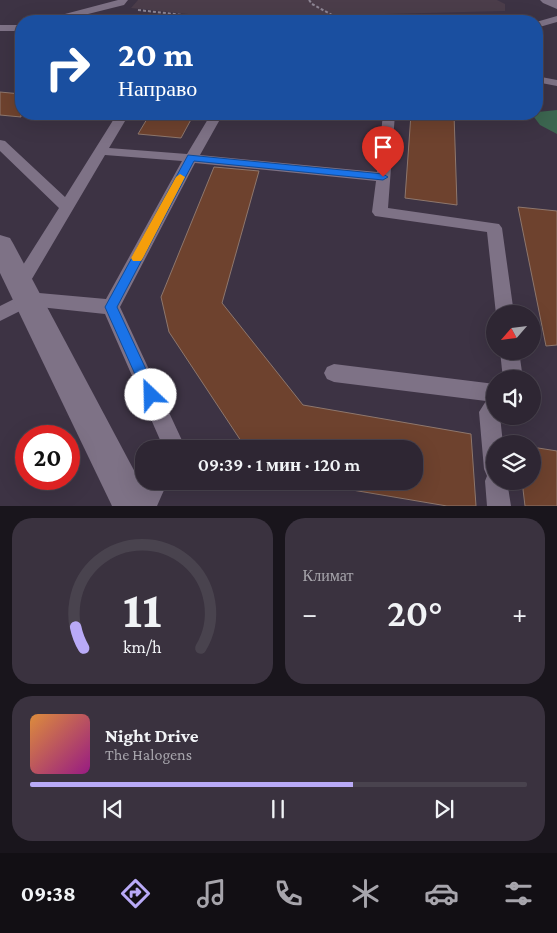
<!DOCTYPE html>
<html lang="ru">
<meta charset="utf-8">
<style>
:root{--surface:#2e2633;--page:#3a323f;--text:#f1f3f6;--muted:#a7a5ac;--line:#49434e;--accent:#b9aaf7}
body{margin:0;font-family:"Crimson Pro",serif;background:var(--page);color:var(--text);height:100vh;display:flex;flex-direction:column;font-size:19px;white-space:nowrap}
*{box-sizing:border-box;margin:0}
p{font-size:16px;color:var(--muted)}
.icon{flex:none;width:28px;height:28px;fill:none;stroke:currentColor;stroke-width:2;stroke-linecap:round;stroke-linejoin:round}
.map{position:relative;height:506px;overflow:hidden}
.panel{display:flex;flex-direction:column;gap:12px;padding:12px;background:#19151c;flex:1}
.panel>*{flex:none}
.top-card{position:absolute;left:15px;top:15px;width:528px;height:105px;border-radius:20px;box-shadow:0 5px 20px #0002,0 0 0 1px var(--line);background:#1a4fa0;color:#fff;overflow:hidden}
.needle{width:32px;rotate:242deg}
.fabs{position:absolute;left:486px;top:305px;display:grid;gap:10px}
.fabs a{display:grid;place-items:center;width:55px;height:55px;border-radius:50%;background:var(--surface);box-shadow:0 5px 20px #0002,0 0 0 1px var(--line);font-size:25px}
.speed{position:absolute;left:15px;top:425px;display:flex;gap:10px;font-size:25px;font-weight:700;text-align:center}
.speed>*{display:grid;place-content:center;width:65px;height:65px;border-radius:50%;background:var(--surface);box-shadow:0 5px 20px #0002,0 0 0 1px var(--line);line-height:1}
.speed .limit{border:8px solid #d22;background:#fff;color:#111}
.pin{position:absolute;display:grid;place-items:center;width:42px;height:42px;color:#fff;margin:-51px -21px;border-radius:50% 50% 50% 0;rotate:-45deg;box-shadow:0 0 5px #0007}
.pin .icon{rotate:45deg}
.me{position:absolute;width:55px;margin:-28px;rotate:336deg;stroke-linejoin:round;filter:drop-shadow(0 0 4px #0008)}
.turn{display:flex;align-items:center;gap:18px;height:105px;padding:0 20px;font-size:22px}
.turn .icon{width:65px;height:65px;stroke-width:2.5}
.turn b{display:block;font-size:35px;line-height:42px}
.big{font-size:38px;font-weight:600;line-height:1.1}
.panel .card{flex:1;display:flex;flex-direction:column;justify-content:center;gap:8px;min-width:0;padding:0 18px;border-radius:20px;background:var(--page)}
.panel .dial{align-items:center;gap:0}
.dial svg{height:130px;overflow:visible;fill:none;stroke:var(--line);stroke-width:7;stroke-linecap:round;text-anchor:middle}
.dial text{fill:var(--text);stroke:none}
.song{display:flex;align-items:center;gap:15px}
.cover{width:60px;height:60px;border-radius:8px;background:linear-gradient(135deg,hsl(30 70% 55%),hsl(310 70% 35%))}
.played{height:5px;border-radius:2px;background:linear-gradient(90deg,var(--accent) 65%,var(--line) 65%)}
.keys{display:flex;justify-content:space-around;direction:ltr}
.heat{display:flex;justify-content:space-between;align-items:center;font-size:28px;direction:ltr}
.panel .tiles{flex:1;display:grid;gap:12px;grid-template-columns:1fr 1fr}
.card:last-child{grid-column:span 2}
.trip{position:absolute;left:135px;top:440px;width:288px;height:50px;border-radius:20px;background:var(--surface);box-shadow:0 5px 20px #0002,0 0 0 1px var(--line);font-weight:600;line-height:50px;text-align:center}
.dock{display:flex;height:80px;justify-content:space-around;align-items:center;background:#120f14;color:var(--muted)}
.dock .icon{width:35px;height:35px}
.dock .on{color:var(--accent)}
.dock b{font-size:22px;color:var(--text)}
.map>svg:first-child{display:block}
.education{fill:#4b3d4a}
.green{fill:#3c6650}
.building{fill:#6e422e;stroke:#8e776d}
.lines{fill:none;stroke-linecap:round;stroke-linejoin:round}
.path{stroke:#8d8593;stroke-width:2;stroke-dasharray:3 2;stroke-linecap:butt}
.lane{fill:#7e7286;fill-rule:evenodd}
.street{fill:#7e7286;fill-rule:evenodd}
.secondary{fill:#7e7286;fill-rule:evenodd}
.route{fill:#1a73e8;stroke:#114b97}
.slow{fill:#f59e0b}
</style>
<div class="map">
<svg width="557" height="506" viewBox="0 0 557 506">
<rect width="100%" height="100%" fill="#3d3344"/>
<path class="education" d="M138,0h359l8,4v7l-279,7 -95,-10z"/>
<path class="green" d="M557,110v24l-17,-9 -6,-8 4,-5z"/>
<g class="building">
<path d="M0,92l21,2v23l-21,-2z"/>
<path d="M150,114h44l-13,24 -43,-4z"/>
<path d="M411,114h43l3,91 -52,-7z"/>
<path d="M214,167l45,4 -37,132 81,102 168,29 5,72h-29l-148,-25h115v-32h-166l-3,-2 -76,-115 -8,-35z"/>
<path d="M518,207l39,4v134l-11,1z"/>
<path d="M532,447l25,4v55h-32l-3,-25h10z"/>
</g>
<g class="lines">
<g class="path">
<path d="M309,0l3,4 31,17"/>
<path d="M138,10l99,11"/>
</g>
<g class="lane">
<path d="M118,0h10l-4,5 -64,16h-16l2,-2z"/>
<path d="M557,16v6l-21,6v-6z"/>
<rect x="0" y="25" width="21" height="6"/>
<path d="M536,76l21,4v6l-21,-4z"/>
<path d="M117,114h10l1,2 -19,32 78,6 24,-40h12l-23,41 177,17 6,-58h12l-7,94 111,16 3,4 12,86h-18l-9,-82 -112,-16 -3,-4 4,-31 -181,-18 -75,144 66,142h-22l-59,-135 -75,-8 -30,15v-15l28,-14 78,7 76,-138 -77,-6 -79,134 -6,2 -6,-2 -3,-5 48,-76 -59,-57v-11l5,1 60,56z"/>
<path d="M500,351h19l4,28h-20z"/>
<path d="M334,364l161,20v32h5l3,28h-8v37h12l4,25h-24l-2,-25 2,-5 -3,-7 -5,-57 7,-11 -152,-19 -7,-3 -3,-6 3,-6z"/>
<path d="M145,481h23l-11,25h-23z"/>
</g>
<path class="street" d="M0,235l10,3 4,7 139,261h-41l-112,-233z"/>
<path class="secondary" d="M540,0h17v9l-14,-6z"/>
</g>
<path class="route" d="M188,155l195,19 5,3 -5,3 -189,-19 -77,146 41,88 -2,4 -5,2 -5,-2 -41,-92z"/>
<path class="slow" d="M180,174l5,3 -42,81 -2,3h-8l-2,-3 45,-81z"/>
</svg>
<div class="fabs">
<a><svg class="needle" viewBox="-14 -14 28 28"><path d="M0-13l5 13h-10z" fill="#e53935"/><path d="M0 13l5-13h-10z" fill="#a7a5ac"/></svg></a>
<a><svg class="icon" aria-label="sound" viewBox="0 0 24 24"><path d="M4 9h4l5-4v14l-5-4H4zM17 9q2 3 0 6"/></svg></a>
<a><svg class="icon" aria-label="layers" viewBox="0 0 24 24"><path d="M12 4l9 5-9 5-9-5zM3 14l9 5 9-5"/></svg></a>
</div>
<div class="speed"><div class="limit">20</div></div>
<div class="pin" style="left:383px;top:177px;background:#d93025"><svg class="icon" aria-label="arrive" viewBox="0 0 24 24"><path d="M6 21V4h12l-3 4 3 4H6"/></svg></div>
<svg class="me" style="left:151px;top:395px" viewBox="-20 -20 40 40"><circle r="19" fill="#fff"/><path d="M0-13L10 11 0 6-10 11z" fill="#1a73e8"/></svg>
<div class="trip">09:39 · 1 мин · 120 m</div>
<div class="top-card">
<div class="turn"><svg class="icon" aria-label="right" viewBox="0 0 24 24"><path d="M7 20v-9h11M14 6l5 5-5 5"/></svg><div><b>20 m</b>Направо</div></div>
</div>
</div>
<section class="panel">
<div class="tiles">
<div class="card dial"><svg viewBox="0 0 100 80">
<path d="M14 69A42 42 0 1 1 86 69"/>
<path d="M14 69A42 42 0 0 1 9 56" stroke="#b9aaf7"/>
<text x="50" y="56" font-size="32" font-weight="700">11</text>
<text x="50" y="72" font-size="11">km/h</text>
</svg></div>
<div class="card"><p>Климат</p>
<div class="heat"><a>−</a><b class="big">20°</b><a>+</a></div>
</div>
<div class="card">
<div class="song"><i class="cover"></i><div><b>Night Drive</b><p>The Halogens</p></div></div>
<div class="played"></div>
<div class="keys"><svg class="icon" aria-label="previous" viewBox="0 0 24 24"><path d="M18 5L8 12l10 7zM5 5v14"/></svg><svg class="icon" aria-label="pause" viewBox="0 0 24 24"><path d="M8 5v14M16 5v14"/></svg><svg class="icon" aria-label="next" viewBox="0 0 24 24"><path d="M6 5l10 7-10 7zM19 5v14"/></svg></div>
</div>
</div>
</section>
<nav class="dock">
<b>09:38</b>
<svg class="icon on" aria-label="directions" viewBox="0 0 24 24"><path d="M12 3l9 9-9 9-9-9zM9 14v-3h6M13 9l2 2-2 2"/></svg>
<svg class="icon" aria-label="music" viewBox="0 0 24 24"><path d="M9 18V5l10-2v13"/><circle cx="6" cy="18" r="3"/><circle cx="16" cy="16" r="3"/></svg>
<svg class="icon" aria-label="phone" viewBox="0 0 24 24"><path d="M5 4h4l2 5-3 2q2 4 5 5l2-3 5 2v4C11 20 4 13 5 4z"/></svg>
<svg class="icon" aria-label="climate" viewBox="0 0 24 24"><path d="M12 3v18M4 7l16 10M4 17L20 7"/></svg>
<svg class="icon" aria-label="car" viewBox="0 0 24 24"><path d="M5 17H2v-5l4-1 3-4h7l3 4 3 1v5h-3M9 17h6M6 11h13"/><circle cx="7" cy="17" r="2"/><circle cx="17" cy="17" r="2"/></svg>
<svg class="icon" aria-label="filters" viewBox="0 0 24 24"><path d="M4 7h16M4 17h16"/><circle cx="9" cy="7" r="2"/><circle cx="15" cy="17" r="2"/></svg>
</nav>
